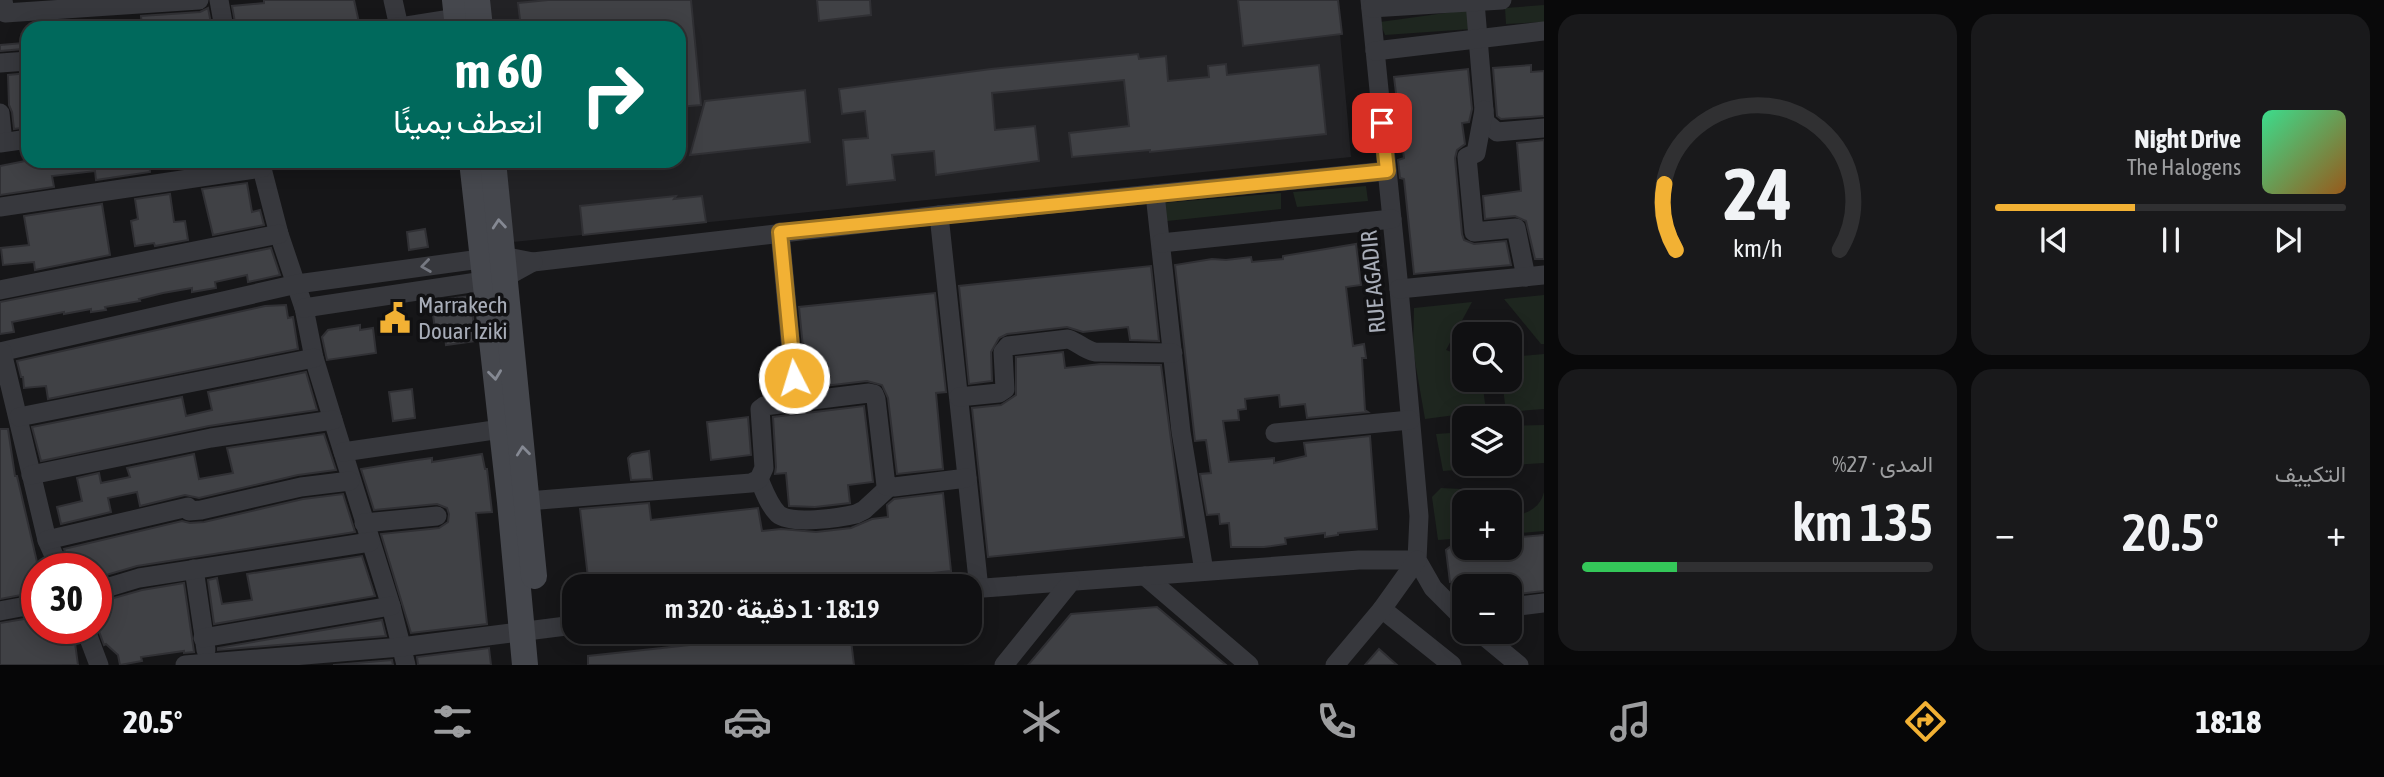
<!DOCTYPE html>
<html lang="ar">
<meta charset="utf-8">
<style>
:root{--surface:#101012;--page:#19191b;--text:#f1f3f6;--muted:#9c9d9f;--line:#303032;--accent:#f2b134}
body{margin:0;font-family:"Asap Condensed",Vazirmatn,sans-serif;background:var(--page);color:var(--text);direction:rtl;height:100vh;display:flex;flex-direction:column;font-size:26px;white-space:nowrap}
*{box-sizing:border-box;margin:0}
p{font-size:23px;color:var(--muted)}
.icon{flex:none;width:38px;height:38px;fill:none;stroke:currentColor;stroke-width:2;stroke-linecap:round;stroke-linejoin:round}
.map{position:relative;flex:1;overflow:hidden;direction:ltr}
.sheet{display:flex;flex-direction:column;gap:14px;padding:14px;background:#09090a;width:840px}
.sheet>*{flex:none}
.banner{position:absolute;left:21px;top:21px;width:665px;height:147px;border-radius:21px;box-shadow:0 4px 18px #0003,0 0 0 2px var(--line);direction:rtl;background:#00695c;color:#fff;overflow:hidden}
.tools{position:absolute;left:1452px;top:322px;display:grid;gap:14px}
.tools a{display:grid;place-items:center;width:70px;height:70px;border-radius:14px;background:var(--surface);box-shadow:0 4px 18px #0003,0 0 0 2px var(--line);font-size:35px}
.speed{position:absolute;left:21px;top:553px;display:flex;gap:14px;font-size:35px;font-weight:700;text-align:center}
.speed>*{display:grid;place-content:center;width:91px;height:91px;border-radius:50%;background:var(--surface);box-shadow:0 4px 18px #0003,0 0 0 2px var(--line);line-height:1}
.speed .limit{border:10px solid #d22;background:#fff;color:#111}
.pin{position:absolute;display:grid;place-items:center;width:60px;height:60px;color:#fff;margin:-30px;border-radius:14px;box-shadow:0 4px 10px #0006}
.me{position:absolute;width:77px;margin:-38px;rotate:355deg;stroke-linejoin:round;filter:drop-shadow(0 0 5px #0008)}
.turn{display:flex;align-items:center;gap:24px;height:147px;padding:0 28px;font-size:32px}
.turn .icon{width:91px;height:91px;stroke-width:2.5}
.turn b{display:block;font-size:49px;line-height:60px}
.big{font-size:52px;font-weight:600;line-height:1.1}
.sheet .widget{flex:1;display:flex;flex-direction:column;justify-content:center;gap:10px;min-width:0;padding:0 24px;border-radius:21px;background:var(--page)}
.sheet .dial{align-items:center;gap:0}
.dial svg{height:182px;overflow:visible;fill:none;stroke:var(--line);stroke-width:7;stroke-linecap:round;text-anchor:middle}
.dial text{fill:var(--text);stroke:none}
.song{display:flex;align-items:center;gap:21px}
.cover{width:84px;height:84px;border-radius:10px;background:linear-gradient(135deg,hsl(150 70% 55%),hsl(30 70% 35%))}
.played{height:7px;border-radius:4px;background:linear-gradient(90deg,var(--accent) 40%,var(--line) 40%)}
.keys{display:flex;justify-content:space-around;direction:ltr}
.heat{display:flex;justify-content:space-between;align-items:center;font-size:38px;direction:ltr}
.charge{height:10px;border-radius:5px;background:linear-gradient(90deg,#34c759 27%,var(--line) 0)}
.sheet .tiles{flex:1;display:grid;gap:14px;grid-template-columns:repeat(2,1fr)}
.trip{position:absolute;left:562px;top:574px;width:420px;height:70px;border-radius:21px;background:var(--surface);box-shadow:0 4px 18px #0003,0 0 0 2px var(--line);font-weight:600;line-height:70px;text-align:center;direction:rtl}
.dock{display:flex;height:112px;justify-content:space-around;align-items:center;background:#060607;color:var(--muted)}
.dock .icon{width:49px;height:49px}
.dock .active{color:var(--accent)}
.dock b{font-size:32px;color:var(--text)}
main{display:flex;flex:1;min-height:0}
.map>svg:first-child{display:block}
.built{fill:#222225}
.green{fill:#1e261f}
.building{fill:#404145;stroke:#303034;stroke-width:2}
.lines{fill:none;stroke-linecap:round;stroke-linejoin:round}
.street{stroke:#37383d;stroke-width:19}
.secondary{stroke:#45474d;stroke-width:26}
.oneway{stroke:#858993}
.oneway2{stroke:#757881}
.route-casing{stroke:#9d7322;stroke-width:18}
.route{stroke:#f2b134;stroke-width:12}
.labels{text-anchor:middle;stroke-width:7;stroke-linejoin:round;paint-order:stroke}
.street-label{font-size:23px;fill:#a8adb8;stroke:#111113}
.poi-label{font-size:23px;fill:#a8adb8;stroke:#111113;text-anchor:start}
</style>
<main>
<section class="sheet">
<div class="tiles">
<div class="widget">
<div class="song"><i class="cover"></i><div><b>Night Drive</b><p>The Halogens</p></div></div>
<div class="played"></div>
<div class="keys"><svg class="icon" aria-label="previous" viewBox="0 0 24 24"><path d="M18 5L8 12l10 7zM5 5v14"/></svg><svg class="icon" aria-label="pause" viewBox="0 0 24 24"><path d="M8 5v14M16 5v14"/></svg><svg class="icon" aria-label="next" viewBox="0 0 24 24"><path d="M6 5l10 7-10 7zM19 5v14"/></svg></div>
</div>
<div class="widget dial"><svg viewBox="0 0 100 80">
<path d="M14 69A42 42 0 1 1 86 69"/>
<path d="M14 69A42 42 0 0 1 9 40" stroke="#f2b134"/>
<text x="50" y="56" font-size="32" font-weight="700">24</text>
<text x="50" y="72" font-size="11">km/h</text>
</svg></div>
<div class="widget"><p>التكييف</p>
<div class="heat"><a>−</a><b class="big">20.5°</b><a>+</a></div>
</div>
<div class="widget"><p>المدى · 27%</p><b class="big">135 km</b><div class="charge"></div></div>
</div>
</section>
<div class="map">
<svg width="1544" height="665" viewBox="0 0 1544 665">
<rect width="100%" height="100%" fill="#161618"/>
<path class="built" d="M470,0h867l14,157 -859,87 -8,-83h195v-133h-206z"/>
<g class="green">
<path d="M1544,5v17l-38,2 -1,-16z"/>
<path d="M1467,10l4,19 -86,6 -5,-13z"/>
<path d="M1366,186l2,15 -71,6 -4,-15z"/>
<path d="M1281,193v16l-114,12 -4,-18z"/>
<path d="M1544,295v49h-3l-37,-45z"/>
<path d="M1472,302l-26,48 19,7v23h17l4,31 -61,8 -12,-69 1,-42z"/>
<path d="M1544,354v55l-38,3 -4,-32h8v-23z"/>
<path d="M1544,425v38l-31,2 -3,-39z"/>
<path d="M1465,432v32h28v3l-50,4 -7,-37z"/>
<path d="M1441,488l20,1 5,13 -1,36 -27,2 -6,-43z"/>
<path d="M1544,492v39l-34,3v-17c16,-3 30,-8 34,-25z"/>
</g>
<g class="building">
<path d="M264,0h90l6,27 -124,1 -4,-22 32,-3z"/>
<path d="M548,0h143l10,105 -22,2v-79h-158l-3,-25z"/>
<path d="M817,0h53l1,15 -52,6z"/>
<path d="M1238,0h100l4,34 -99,12z"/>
<path d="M208,8l4,20h-70l-1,-12 59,-4z"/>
<path d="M23,43v6l-23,2v-6z"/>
<path d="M1138,54l1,5 27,-3 2,25 41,-4 -1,-11 18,-2 1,11 92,-10 7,69 -176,18v-2l-78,7 -3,-24 60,-7 -5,-46 -132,13 3,37 40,-4 4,35 -103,14 -2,-24 -42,4 3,25 -48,5 -4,-45 25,-2 -3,-27 -23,3 -3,-25 152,-20z"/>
<path d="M1531,65v7l13,-1v45l-43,3 -4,-3 -4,-48z"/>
<path d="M1468,69l4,40 -3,13 -7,1 3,21 -8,6 -2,8 7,76 2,6 10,4 32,-3 5,24 -97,9 -10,-95 -4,-1 -2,-18 6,-2 -10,-81z"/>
<path d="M28,73v54l-14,2 -2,-17 -3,-7 -1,-30z"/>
<path d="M805,90l5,52 -120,13 15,-54z"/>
<path d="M1544,140v119h-9l-9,-38 -11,-5 -30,3 -2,-23 38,-5 -4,-48z"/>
<path d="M25,161h79v2l45,-2 1,11 -54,8 -1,-9 -43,5 2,11 -54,8v-29z"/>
<path d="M247,183l5,29 8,-2 4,15 -51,10 -11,-46z"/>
<path d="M170,194l4,28 11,-1 3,19 -33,6 -1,-3 -19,3 -4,-25 7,-2 -3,-20z"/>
<path d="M676,196l-2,3 28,-3 4,26 -123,13 -3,-29z"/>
<path d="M102,204l8,51 -75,15 -1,-8 -31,3 -2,-17 28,-3 -5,-29z"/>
<path d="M425,229l3,18 -19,3 -2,-18z"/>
<path d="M1356,244l5,41 -15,2 7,59 11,-2 2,14h-4l3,52 3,2 -61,6 -2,-14 -25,3 -1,-12 -34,4 1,10 -8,1 1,10 -16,1 6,41 45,-4v5l32,-7 -2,-13 66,-7 7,93 -39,4v2l-13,2v-4l-40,5 1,6 -22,3h-33l-2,-24 -9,1 -1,-10 -12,1 -7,-41 11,-1 -5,-33 -11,1 -20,-176 37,-6 14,1 25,-3 1,5 31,-3v-3z"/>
<path d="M271,248l9,27 -32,7 -1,-7 -32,7 1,6 -24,4v-4l-29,5 -24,6 1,2 -35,6 1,3 -15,2v-3l-27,5v-2l-52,10 2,10 -14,2v-32z"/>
<path d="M1151,266l8,75 -29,-1 -2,-13 -45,5 -16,-5 -60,7 -8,4 -8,14 1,29 -23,3 -10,-98z"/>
<path d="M935,293l11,99 -10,1 7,76 -46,5 -9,-76 -6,-13 -15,-4 -60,7 -8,-81z"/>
<path d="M470,296l6,45 -30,4 -2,-17 -9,1 -2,-14 23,-5 -9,-11z"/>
<path d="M286,305l2,13 5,-1 5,32 -250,50 -2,-13 -22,2 -1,-11h-2l-4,-16 248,-55z"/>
<path d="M360,325v5l13,-2 3,25 -49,7 -5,-23 6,-7z"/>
<path d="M1063,352l2,16 36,-4 60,1 23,172 -196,20 -16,-149 29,-3 15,-10v-38z"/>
<path d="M306,372l11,38 -108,16 -168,35 -9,-34 150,-30 4,19 26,-6 -4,-18z"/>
<path d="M412,389l3,29 -22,3 -4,-29z"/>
<path d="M864,406l9,76 -25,3 2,18 -35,4 -26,-1 -3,-33 -11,1 1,-7 -3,-50z"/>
<path d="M748,417l3,38 -40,5 -4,-38z"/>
<path d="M0,429h8l7,47h2l20,86v30l-37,7z"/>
<path d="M324,434l12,36 -38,5 -99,23 -14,-3 -45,11 -3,-14 -29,6 3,14 -50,12 -4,-17 25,-6 -5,-23 22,-5 2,10 29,-6 -3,-9 67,-14 5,25 34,-6 -6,-25z"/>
<path d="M649,451l3,28 -21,1 -3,-22 4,-4z"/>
<path d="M482,454l3,15h2l5,43 -16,1 11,111 -76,9 -30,-99 58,-6 9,-6 1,-8 -2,-6 -10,-4 -63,6 -13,-41 56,-9 15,-2v4z"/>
<path d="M943,493l8,78 -138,15h-224l-9,-77 69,-6 2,17 107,-12 4,23 19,-2 35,3 35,-4 21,-9 16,-2 -1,-12 7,-6z"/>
<path d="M343,494l12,38 -218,34 -41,12v-9h-24l-8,-20 118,-28 8,2 14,-1 99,-23z"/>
<path d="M1544,535v56l-34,4v-9h-44l-1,-6 -15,2 -4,-32 8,-6 11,-2v6h45v-10z"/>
<path d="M362,556l13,40 -161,28 -6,-44 9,-2 5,26 30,-4 -5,-26z"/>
<path d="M184,583l10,69 -10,1v-2l-43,6 1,4 -22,4 -2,-10 -12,-11 -2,1 -8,-22v-20l46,-13z"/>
<path d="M1157,607l69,58h-198l43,-51z"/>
<path d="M36,617l1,11h36l5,37h-78v-42z"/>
<path d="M382,620l4,16 -168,14v-2z"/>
<path d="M811,632h39l4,33h-266v-9z"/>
<path d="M489,648l2,17h-73l-1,-8z"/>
<path d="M1379,649l18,16h-32z"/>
<path d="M392,660l1,5h-60z"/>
</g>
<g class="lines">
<g class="street">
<path d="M3,0l2,13 194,-13"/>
<path d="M219,0l5,28"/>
<path d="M393,0l6,27"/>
<path d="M1370,0l29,289 20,227 -2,44 16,28 32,32"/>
<path d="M1475,2l10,120 12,10 47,-4"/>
<path d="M1371,8l131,-8"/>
<path d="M394,28l63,-10"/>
<path d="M1375,51l169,-20"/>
<path d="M0,63l28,-2"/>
<path d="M1484,110l-8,43 -9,4 7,75 42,-4 10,49"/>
<path d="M0,113l3,29"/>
<path d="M0,143l28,-4"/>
<path d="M260,161l19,73 25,74 10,50 19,62 58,186 15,59"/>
<path d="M1155,194l26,238 23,139"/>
<path d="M0,207l262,-39"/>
<path d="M939,215l40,374"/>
<path d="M780,232l16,170"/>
<path d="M1161,243l231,-24"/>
<path d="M533,262l406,-47 448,-44"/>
<path d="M1399,289l145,-14"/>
<path d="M0,290l279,-56"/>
<path d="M0,352l297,-68 205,-28 31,6 -29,16 -200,30"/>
<path d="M2,352l45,188 13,29"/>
<path d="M959,397l40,-4 6,-4 -2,-37 5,-6 60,-7c10,3 16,11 27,13l78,1"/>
<path d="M19,417l295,-59"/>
<path d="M1275,433l135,-13"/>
<path d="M343,452l158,-23"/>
<path d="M31,475l180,-37 122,-18"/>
<path d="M759,479c5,12 10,26 19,35 13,11 61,4 78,0l8,-4 25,-23"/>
<path d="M515,502l236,-19 8,-4 5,-11 -4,-59 4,-3 105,-13 5,1 2,5 10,87 8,1 73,-9"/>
<path d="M364,523l73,-7"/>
<path d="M47,540l141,-33 1,4 12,-1 100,-23 49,-6"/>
<path d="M194,569l12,81"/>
<path d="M1145,576l104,89"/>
<path d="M970,589l389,-29h58"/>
<path d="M96,591l43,-13 231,-36"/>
<path d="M1510,607l34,-4"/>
<path d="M1382,609l70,56"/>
<path d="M0,611l37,-7"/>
<path d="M85,628l14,37"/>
<path d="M1479,632l40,33"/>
<path d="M203,638l188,-32"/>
<path d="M185,665l216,-18 173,-22"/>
<path d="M1004,665l66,-82"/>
<path d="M1335,665l47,-56 35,-49"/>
</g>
<g class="secondary">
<path d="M455,0l3,28"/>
<path d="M477,0l3,28"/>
<path d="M472,161l38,341 15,163"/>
<path d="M493,161l41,415"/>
</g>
</g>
<defs><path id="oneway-chevron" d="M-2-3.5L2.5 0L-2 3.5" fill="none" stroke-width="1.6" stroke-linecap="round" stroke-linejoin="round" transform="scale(1.75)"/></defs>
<g class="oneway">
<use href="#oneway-chevron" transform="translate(499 224) rotate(-95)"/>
<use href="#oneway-chevron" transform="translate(495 375) rotate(83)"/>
<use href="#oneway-chevron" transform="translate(523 451) rotate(-96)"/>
</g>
<use class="oneway2" href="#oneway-chevron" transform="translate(426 266) rotate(172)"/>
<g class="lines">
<defs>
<path id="route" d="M794,378l-14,-146 607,-61 -5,-48"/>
</defs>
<use href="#route" class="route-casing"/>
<use href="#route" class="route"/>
</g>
<defs>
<symbol id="civic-bare" viewBox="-9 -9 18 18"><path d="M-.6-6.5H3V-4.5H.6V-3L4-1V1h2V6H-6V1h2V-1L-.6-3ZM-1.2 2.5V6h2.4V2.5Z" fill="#f2b134" stroke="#111113" stroke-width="2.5" paint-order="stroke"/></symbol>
</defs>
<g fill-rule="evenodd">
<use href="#civic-bare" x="373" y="296" width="44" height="44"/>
</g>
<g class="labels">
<g class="street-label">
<text transform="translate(1373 282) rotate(-95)" y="8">RUE AGADIR</text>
</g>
<g class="poi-label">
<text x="418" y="313">Marrakech<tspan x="418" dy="26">Douar Iziki</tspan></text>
</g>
</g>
</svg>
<div class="tools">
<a><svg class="icon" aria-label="search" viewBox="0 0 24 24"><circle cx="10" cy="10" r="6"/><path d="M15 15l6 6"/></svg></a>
<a><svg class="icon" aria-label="layers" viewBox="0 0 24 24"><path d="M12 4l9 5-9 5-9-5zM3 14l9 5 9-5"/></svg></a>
<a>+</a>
<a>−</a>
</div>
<div class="speed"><div class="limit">30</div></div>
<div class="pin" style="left:1382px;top:123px;background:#d93025"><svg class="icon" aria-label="arrive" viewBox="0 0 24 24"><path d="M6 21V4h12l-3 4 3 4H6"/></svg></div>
<svg class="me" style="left:794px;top:378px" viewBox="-20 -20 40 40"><circle r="17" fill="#f2b134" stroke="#fff" stroke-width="3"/><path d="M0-11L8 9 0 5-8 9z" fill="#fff"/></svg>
<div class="trip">18:19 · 1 دقيقة · 320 m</div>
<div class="banner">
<div class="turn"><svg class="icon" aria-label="right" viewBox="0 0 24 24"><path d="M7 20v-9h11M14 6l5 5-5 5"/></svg><div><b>60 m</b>انعطف يمينًا</div></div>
</div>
</div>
</main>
<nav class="dock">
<b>18:18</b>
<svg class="icon active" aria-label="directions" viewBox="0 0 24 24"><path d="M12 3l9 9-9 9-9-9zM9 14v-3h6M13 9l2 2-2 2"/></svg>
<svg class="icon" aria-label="music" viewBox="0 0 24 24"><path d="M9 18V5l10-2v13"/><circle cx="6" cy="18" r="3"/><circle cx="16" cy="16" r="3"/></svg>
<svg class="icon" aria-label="phone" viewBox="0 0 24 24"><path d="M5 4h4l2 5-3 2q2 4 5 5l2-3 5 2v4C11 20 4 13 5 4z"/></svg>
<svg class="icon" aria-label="climate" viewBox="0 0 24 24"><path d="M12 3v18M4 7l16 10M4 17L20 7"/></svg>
<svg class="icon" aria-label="car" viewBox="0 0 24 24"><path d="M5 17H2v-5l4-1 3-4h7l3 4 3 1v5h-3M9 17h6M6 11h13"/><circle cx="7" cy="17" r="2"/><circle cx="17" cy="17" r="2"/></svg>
<svg class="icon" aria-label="filters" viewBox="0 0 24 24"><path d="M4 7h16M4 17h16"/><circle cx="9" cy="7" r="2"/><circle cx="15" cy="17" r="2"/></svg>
<b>20.5°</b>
</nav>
